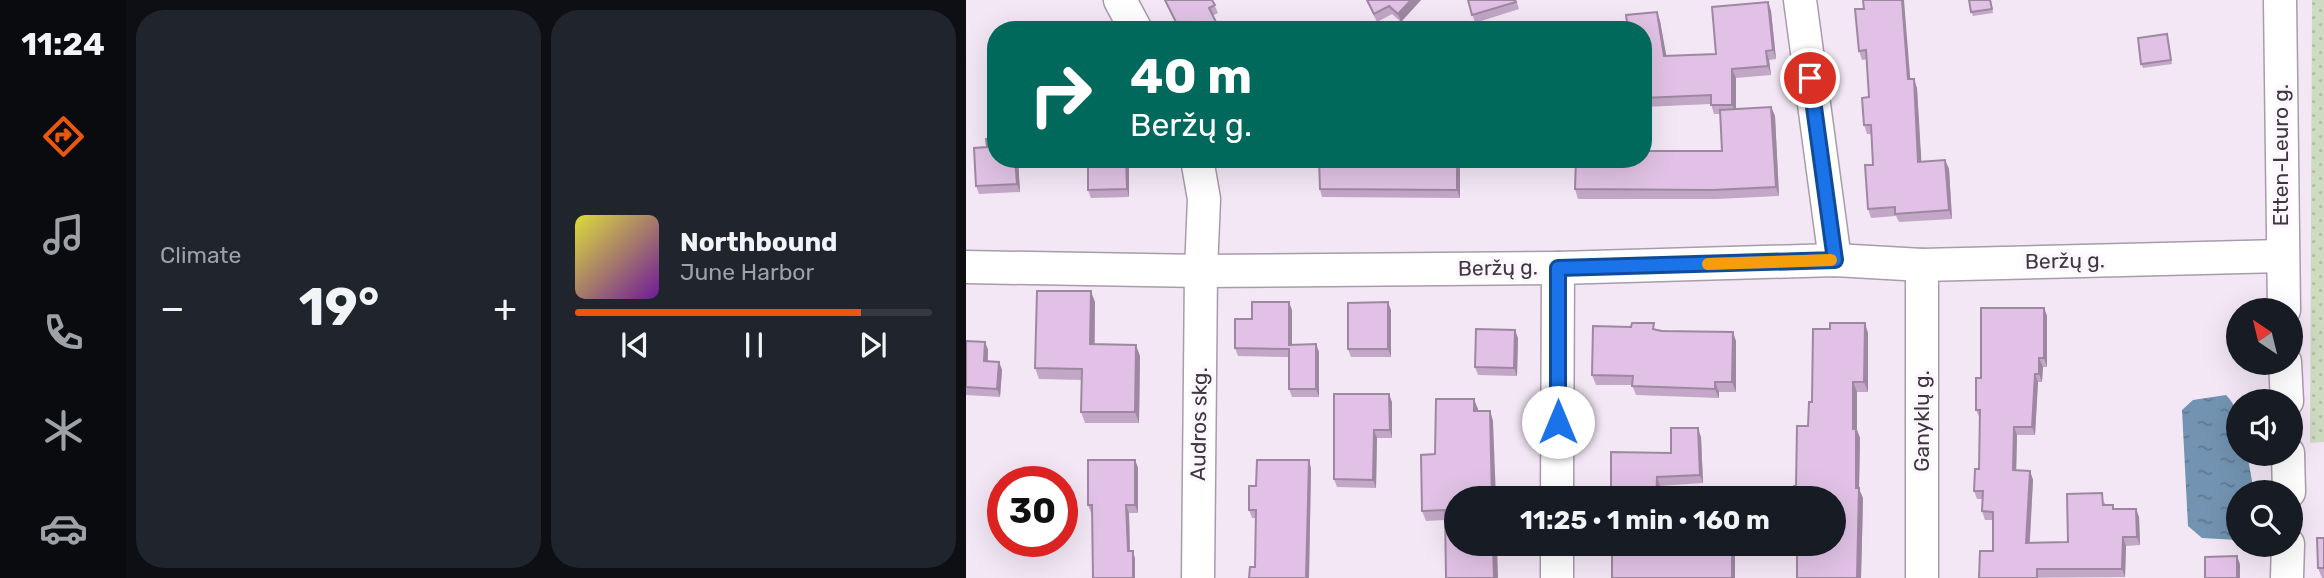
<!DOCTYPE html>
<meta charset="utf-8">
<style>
:root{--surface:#171b24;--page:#20242c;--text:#f1f3f6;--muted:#9ea1a6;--line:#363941;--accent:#ea580c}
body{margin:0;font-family:Rubik,sans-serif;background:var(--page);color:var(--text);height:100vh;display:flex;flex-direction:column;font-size:26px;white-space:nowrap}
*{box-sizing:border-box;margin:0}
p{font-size:23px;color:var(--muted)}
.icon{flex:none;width:38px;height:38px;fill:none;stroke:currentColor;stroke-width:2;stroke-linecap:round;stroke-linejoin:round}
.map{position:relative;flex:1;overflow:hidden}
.sheet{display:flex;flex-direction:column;gap:10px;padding:10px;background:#0d0f14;width:840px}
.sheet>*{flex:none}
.top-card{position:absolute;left:21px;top:21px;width:665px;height:147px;border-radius:28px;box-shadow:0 7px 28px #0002;background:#00695c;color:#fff;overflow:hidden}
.needle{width:46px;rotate:325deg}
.tools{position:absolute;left:1260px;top:298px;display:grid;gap:14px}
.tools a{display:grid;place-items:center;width:77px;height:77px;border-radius:50%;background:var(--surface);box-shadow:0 7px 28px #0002;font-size:35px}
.speed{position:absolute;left:21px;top:466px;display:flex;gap:14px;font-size:35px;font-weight:700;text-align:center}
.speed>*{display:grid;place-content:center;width:91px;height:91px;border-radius:50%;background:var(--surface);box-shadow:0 7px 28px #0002;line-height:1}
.speed .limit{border:10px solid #d22;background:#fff;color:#111}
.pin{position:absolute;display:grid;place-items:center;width:60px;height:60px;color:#fff;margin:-30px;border:4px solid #fff;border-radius:50%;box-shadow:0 2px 7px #0007}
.me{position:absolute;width:77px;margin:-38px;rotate:0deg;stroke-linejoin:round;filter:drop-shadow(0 0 5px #0008)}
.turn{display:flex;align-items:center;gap:24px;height:147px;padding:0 28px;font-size:32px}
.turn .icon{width:91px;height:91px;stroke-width:2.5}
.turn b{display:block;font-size:49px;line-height:60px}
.big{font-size:52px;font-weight:700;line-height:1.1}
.sheet .widget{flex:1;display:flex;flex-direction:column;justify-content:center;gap:10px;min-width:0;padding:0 24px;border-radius:28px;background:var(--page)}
.song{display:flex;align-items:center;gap:21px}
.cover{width:84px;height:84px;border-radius:10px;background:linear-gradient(135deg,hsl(60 70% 55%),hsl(280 70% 35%))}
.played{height:7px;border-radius:4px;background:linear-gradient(90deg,var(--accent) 80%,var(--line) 80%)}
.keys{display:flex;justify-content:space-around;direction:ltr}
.heat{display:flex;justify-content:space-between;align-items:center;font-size:38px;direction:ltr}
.sheet .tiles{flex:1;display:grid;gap:10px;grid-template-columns:repeat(2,1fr)}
.trip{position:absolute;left:478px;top:486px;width:402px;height:70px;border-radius:35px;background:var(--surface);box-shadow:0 7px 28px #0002;font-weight:700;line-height:70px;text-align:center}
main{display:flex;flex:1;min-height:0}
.dock{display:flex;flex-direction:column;width:126px;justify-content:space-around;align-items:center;background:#090b0e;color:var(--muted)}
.dock .icon{width:49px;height:49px}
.dock .active{color:var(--accent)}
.dock b{font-size:32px;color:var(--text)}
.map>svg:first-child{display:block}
.park{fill:url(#park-dots)}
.water{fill:url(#water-ripples)}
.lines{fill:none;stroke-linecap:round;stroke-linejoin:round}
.street-casing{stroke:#a79ca9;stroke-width:35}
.street{stroke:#fff;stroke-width:32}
.wall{fill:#c2a7c6}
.shaded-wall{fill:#9e88a1}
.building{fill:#e1c2e6;stroke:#9e88a1;stroke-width:2}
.route-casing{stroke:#114b97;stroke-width:18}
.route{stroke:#1a73e8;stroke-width:12}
.slow{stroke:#f59e0b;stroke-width:12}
.labels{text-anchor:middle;stroke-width:7;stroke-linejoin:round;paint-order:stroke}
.street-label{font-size:21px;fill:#3d383d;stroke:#fdf6fe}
</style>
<main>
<nav class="dock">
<b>11:24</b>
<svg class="icon active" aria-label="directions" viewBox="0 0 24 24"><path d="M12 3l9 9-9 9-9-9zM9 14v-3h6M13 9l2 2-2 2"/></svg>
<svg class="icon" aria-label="music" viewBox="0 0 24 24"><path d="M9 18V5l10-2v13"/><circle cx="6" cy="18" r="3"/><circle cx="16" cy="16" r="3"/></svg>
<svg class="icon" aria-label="phone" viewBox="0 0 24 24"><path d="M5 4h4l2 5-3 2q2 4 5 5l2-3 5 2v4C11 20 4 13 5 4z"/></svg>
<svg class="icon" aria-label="climate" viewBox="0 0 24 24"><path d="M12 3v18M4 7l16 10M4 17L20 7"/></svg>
<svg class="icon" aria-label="car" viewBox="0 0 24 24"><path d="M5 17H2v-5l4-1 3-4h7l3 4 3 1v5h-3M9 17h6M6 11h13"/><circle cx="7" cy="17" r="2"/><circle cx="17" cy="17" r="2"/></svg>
</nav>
<section class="sheet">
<div class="tiles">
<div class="widget"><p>Climate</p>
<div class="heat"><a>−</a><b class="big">19°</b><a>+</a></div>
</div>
<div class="widget">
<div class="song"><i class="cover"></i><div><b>Northbound</b><p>June Harbor</p></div></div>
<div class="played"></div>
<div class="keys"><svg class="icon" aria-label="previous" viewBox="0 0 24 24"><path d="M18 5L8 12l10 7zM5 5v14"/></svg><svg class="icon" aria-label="pause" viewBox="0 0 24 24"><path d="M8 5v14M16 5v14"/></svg><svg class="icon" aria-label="next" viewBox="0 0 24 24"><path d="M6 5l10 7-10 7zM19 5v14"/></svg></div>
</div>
</div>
</section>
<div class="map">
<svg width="1358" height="578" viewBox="0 0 1358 578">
<defs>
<pattern id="park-dots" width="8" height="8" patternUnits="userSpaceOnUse" patternTransform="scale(1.75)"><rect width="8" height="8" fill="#cddbc1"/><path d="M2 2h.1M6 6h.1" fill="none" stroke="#b1bda7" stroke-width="1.8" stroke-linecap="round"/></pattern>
<pattern id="water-ripples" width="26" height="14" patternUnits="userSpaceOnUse" patternTransform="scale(1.75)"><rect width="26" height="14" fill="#7294b2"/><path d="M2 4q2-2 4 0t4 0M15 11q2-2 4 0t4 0" fill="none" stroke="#5f7a92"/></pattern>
</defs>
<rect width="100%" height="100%" fill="#f3e7f5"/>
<path class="park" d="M1346,0h12v442l-14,1z"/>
<path class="water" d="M1260,395c17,17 12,36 12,58h9l7,39h-16v48l-36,-2 -14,-12 -6,-116 11,-10z"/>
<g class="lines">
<defs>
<g id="street">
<path d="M154,0l16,30"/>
<path d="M834,0l35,260"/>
<path d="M1314,0l4,310"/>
<path d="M231,159l7,40 -3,72 -3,307"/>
<path d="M0,267l235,4 357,-3 277,-8 87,5 360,-9"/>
<path d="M1319,362l2,39"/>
<path d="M1322,453l1,39"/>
<path d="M591,499l1,-231"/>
<path d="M591,578v-34"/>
<path d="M956,578v-313"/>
<path d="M1321,578l1,-34"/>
</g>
</defs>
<use href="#street" class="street-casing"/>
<use href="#street" class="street"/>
</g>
<g class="wall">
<path d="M198,0h48l6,13 -6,3 8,14h-41z"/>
<path d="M400,0h55l-20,22 -9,-8 -15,8z"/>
<path d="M502,0h48l3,9 -44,14z"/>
<path d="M1025,0l2,13 -20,3 -2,-4z"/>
<path d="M802,2l3,9 5,48 -7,1 2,15 -35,3v31l35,-2 4,9 4,80 -63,3h-138l-3,-10 147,-38 -2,-37h-6l-3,-10 -68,3v-77l14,-18 3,9 6,35 50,-2z"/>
<path d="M898,9l53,79 4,74 24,-2 4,9 3,50 -53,3 -3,-6 -25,2 -3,-9 5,-44 -1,-31h-5l-3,-9 5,-28 -2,-38 -5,1 -3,-9z"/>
<path d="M1201,34l5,30 -29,4 -2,-4z"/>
<path d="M30,159h22l2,33 -41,2 -3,-8z"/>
<path d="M163,159v38l-38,1 -3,-8z"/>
<path d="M353,159h141v39l-138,-1 -2,-8z"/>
<path d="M129,302v42l45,12 -1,67h-54l-4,-11 1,-32 -43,-1 -4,-11z"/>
<path d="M1078,308l3,8v51h-4l-1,15h-4l-3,53h-18l-1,36h14l3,9 -3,62h38l37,-40v3l10,4h21l3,8 1,28 -14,1 -1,31 -146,1 14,-27v-31h-8l-3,-9 1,-12h-6l-3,-8 5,-22 1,-50 -4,-9 5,-32z"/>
<path d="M326,310v35l24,-1 3,8v45h-27l-3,-8v-32l-51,-1 -3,-8 17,-29z"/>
<path d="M425,310v47h-40l-3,-8z"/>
<path d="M690,329l80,12v51h-17v6l-83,-3 -4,-10h-36l-4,-10z"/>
<path d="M902,333v59h-11v38l3,8 -1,51 4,9 -2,80h-64v-23h-1l-4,-10 4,-59 16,-84z"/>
<path d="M552,338l-1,38 -39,-1 -3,-8z"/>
<path d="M0,341l19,1 3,8v11l11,1 3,8 -2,27 -34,-2z"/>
<path d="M426,402v36h-15l-1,50 -39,-1 -3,-8z"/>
<path d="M512,409v2h12l3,10 -48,99 -19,1 -4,-10 13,-57z"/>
<path d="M735,437l2,46 -43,3 -49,13 60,-46z"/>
<path d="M169,460l3,8v45h-9l1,38h3l2,8v19h-42v-65h-2l-3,-8z"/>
<path d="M345,468l-2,110h-60l6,-11 1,-49h-4l-3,-8 7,-24z"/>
<path d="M1358,538v40h-2l-4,-10z"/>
</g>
<g class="shaded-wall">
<path d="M445,0h10l-20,22 -3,-8z"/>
<path d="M936,0h2l7,88 -3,-9z"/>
<path d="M802,2l3,9 5,48 -3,-9z"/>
<path d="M691,12l3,9 8,44 -4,-9z"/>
<path d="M800,51l3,9 2,15 -3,-9z"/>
<path d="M766,69l4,9v36l-4,-9z"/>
<path d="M948,79l3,9 5,83 -4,-9z"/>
<path d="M805,107l4,9 4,80 -3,-9z"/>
<path d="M49,159h3l2,33 -3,-8z"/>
<path d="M160,159h3v38l-2,-8z"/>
<path d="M491,159h3v39l-3,-8z"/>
<path d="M979,160l4,9 3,50 -3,-9z"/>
<path d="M125,291l4,11 -1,53 -4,-11z"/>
<path d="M323,302l3,8v43l-3,-8z"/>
<path d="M422,302l3,8v47l-3,-8z"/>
<path d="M1078,308l3,8v51l-3,-9z"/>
<path d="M899,323l3,10v59l-4,-10z"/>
<path d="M549,330l3,8 -1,38 -3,-8z"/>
<path d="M767,332l3,9v51l-4,-10z"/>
<path d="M19,342l3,8 -1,19 -3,-8z"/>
<path d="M350,344l3,8v45l-3,-8z"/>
<path d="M170,345l4,11 -1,67 -4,-11z"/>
<path d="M1073,358l4,9 -1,15 -3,-8z"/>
<path d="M33,362l3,8 -2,27 -3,-8z"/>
<path d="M1069,374l3,8 -3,53 -3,-8z"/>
<path d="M749,382l4,10v6l-4,-9z"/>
<path d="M887,382l4,10v38l3,8 -1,51 4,9 -2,80h-4z"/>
<path d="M423,394l3,8v36l-2,-8z"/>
<path d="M508,399l4,10v12l-4,-10z"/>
<path d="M524,411l3,10 3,78h-4z"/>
<path d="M1048,427l3,8 -1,44 -3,-9z"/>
<path d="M732,428l3,9 2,46 -3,-8z"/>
<path d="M408,430l3,8 -1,50 -3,-8z"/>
<path d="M169,460l3,8v45l-3,-8z"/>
<path d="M343,460l2,8 -2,110h-3z"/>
<path d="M1064,471l3,9 -4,71 -3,-8z"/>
<path d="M691,477l3,9v13h-4z"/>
<path d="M160,505l3,8 1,46 -2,-8z"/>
<path d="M1170,509l3,8 1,28 -3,-8z"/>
<path d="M1157,537l3,9 -1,31 -3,-8z"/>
<path d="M527,544h4l1,34h-4z"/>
<rect x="766" y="544" width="3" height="34"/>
<path d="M167,551l2,8v19h-2z"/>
<path d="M1271,556l3,8v14h-3z"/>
</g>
<g class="building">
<path d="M199,0h47l3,5 -6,3 11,22h-40z"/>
<path d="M401,0h44l-13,14 -9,-8 -15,8z"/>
<path d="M502,0h47l1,2 -44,13z"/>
<path d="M897,0h39l6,79h6l4,83 27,-2 4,50 -54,4v-7l-27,2 -3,-44h8l-2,-40h-7l-2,-27 7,-1 -3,-47 -7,1 -4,-42h9z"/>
<path d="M1003,0h21l2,9 -21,3z"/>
<path d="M802,2l5,48 -7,1 2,15 -36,3v36h-21v-10l-68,3v-68h-15l-2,-15 31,-3 7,44 52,-2 -4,-47z"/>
<path d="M111,24l3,6h-14z"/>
<path d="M1201,34l4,26 -30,4 -3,-26z"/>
<path d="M805,107l5,80 -64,3 -137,-1 1,-30h67v-8h79l-2,-41z"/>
<path d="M20,139h10v20h19l2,25 -41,2 -2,-38 13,-1z"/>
<path d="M122,159h38l1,30 -39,1z"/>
<path d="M353,159h138v31l-137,-1z"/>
<path d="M71,291h54l-1,53 46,1 -1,67h-54l1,-43 -47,-1z"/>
<path d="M286,302h37v43l27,-1v45h-27v-40l-54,-1v-29h17z"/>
<path d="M422,302v47h-40v-46z"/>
<path d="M1015,308h63v50h-5v16h-4l-3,53h-18l-1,43 17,1 -4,72 42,-1 -1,-48 35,-1 1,12h10v4h23l1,28h-14l-1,32h-85v9h-58l1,-27h13v-39l-11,-1 1,-20h-9l1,-22h4l1,-59h-4v-32h5z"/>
<path d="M666,323h22l-1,6 8,2 72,1 -1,50h-17v7l-83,-3 1,-10 -41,-1 1,-49 38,1z"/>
<path d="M864,323h35l-1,59h-11v47h3v59h3l-2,90h-60v-33h-5v-1h42v-45h-40v-13h2l1,-60h11l1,-24h3l1,-73h17z"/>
<path d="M510,329l39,1 -1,38 -39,-1z"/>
<path d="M0,341l19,1 -1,19 15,1 -2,27 -31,-2z"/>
<path d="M368,394h55l1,36h-16l-1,50 -39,-1z"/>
<path d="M470,399h38v12h16l2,88h-36v45h37l1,34h-48l-1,-68 -23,1 -1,-56 14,-1z"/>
<path d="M705,428h27l2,47 -43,2 -1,22h-45v-47l60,1z"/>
<path d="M122,460h47v45h-9l2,46h5v27h-40l-1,-73h-4z"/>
<path d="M291,460h52l-3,118h-57l1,-11h5l1,-57h-7v-24h7z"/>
<path d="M1351,538h7v30h-6z"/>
<rect x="646" y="544" width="120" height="34"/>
<path d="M1271,556v22h-32v-21z"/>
</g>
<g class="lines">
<defs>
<path id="route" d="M592,422v-154l277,-8 -25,-182"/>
</defs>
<use href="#route" class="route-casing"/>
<use href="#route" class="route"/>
<path class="slow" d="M742,264l123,-4"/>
</g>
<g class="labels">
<g class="street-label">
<text transform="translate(1315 155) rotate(-90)" y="7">Etten-Leuro g.</text>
<text transform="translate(1099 261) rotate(-1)" y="7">Beržų g.</text>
<text transform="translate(532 268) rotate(-1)" y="7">Beržų g.</text>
<text transform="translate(956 421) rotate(-90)" y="7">Ganyklų g.</text>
<text transform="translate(233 424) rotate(-89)" y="7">Audros skg.</text>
</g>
</g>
</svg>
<div class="tools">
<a><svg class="needle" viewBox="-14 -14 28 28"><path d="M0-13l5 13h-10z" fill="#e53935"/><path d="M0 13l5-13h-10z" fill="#9ea1a6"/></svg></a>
<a><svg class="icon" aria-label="sound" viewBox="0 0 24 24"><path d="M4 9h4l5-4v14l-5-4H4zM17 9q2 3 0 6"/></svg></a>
<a><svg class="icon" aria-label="search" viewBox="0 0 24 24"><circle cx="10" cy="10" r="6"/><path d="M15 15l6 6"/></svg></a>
</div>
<div class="speed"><div class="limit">30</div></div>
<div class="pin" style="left:844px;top:78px;background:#d93025"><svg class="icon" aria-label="arrive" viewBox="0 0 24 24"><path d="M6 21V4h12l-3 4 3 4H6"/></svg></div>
<svg class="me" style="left:592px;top:422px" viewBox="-20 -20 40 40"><circle r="19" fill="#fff"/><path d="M0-13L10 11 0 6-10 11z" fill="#1a73e8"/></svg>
<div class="trip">11:25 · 1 min · 160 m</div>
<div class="top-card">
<div class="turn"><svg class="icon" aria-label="right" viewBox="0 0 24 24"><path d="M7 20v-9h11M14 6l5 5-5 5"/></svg><div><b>40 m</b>Beržų g.</div></div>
</div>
</div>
</main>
